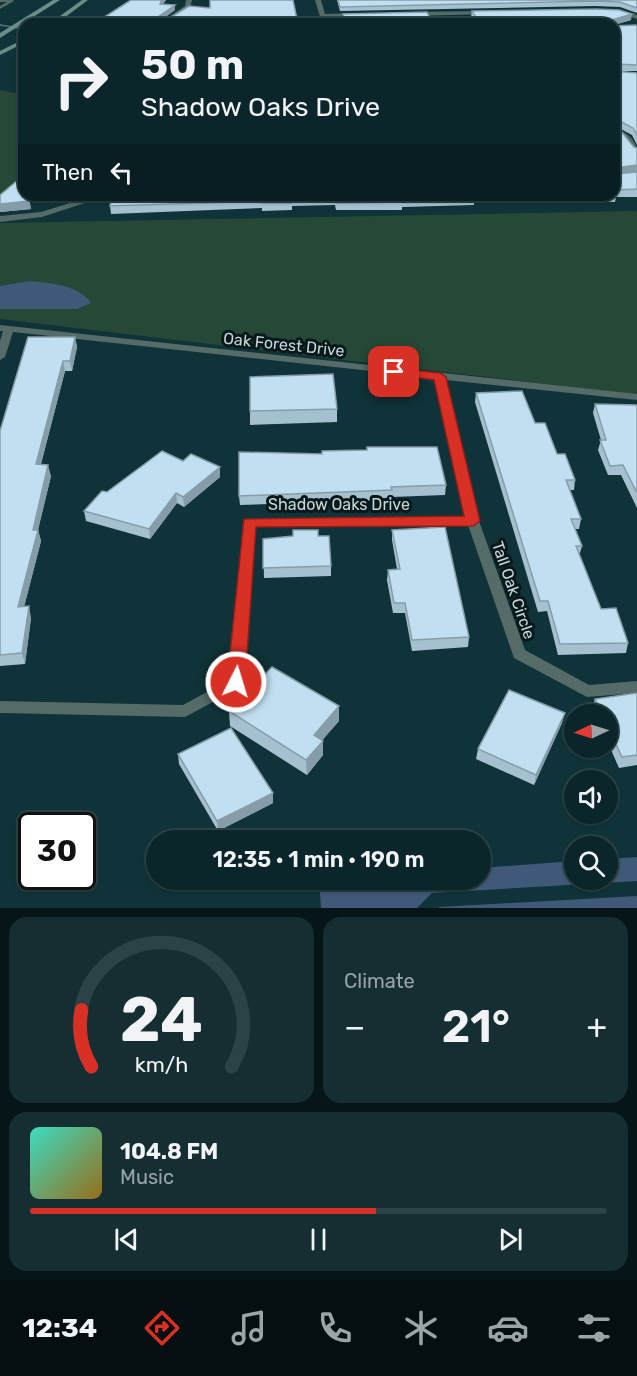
<!DOCTYPE html>
<meta charset="utf-8">
<style>
:root{--surface:#0b262a;--page:#142e32;--text:#f1f3f6;--muted:#9aa5a8;--line:#2b4347;--accent:#d93025}
body{margin:0;font-family:Rubik,sans-serif;background:var(--page);color:var(--text);height:100vh;display:flex;flex-direction:column;font-size:22px;white-space:nowrap}
*{box-sizing:border-box;margin:0}
p{font-size:20px;color:var(--muted)}
.icon{flex:none;width:33px;height:33px;fill:none;stroke:currentColor;stroke-width:2;stroke-linecap:round;stroke-linejoin:round}
.map{position:relative;height:908px;overflow:hidden}
.side{display:flex;flex-direction:column;gap:9px;padding:9px;background:#061517;flex:1}
.side>*{flex:none}
.hud{position:absolute;left:18px;top:18px;width:602px;height:183px;border-radius:18px;box-shadow:0 2px 4px #0004,0 0 0 2px var(--line);background:#0b262a;color:var(--text);overflow:hidden}
.needle{width:39px;rotate:266deg}
.tools{position:absolute;left:564px;top:704px;display:grid;gap:12px}
.tools a{display:grid;place-items:center;width:54px;height:54px;border-radius:50%;background:var(--surface);box-shadow:0 2px 4px #0004,0 0 0 2px var(--line);font-size:30px}
.speed{position:absolute;left:18px;top:812px;display:flex;gap:12px;font-size:30px;font-weight:700;text-align:center}
.speed>*{display:grid;place-content:center;width:78px;height:78px;border-radius:50%;background:var(--surface);box-shadow:0 2px 4px #0004,0 0 0 2px var(--line);line-height:1}
.speed .limit{border:3px solid #111;border-radius:9px;background:#fff;color:#111}
.pin{position:absolute;display:grid;place-items:center;width:51px;height:51px;color:#fff;margin:-26px;border-radius:12px;box-shadow:0 3px 9px #0006}
.me{position:absolute;width:66px;margin:-33px;rotate:5deg;stroke-linejoin:round;filter:drop-shadow(0 0 4px #0008)}
.turn{display:flex;align-items:center;gap:21px;height:126px;padding:0 24px;font-size:27px}
.turn .icon{width:78px;height:78px;stroke-width:2.5}
.turn b{display:block;font-size:42px;line-height:51px}
.then{display:flex;align-items:center;height:57px;padding:0 24px;background:#0003;gap:12px;font-size:22px}
.big{font-size:45px;font-weight:600;line-height:1.1}
.side .card{flex:1;display:flex;flex-direction:column;justify-content:center;gap:9px;min-width:0;padding:0 21px;border-radius:18px;background:var(--page)}
.side .dial{align-items:center;gap:0}
.dial svg{height:156px;overflow:visible;fill:none;stroke:var(--line);stroke-width:7;stroke-linecap:round;text-anchor:middle}
.dial text{fill:var(--text);stroke:none}
.song{display:flex;align-items:center;gap:18px}
.cover{width:72px;height:72px;border-radius:9px;background:linear-gradient(135deg,hsl(170 70% 55%),hsl(40 70% 35%))}
.played{height:6px;border-radius:3px;background:linear-gradient(90deg,var(--accent) 60%,var(--line) 60%)}
.keys{display:flex;justify-content:space-around;direction:ltr}
.heat{display:flex;justify-content:space-between;align-items:center;font-size:33px;direction:ltr}
.side .tiles{flex:1;display:grid;gap:9px;grid-template-columns:1fr 1fr}
.card:last-child{grid-column:span 2}
.trip{position:absolute;left:146px;top:830px;width:345px;height:60px;border-radius:30px;background:var(--surface);box-shadow:0 2px 4px #0004,0 0 0 2px var(--line);font-weight:600;line-height:60px;text-align:center}
.tab-bar{display:flex;height:96px;justify-content:space-around;align-items:center;background:#040f11;color:var(--muted)}
.tab-bar .icon{width:42px;height:42px}
.tab-bar .active{color:var(--accent)}
.tab-bar b{font-size:27px;color:var(--text)}
.map>svg:first-child{display:block}
.green{fill:#254936}
.water{fill:#415979}
.lines{fill:none;stroke-linecap:round;stroke-linejoin:round}
.service{fill:#546b67;fill-rule:evenodd}
.minor{fill:#546b67;fill-rule:evenodd}
.secondary{fill:#698d88;fill-rule:evenodd}
.wall{fill:#a5c1cf}
.shaded-wall{fill:#869da9}
.building{fill:#c0e0f1;stroke:#869da9;stroke-width:1.5}
.route{fill:#d93025;stroke:#8d1f18;stroke-width:1.5}
.labels{text-anchor:middle;stroke-width:6;stroke-linejoin:round;paint-order:stroke}
.street-label{font-size:16px;fill:#c4d7da;stroke:#09181a}
</style>
<div class="map">
<svg width="637" height="908" viewBox="0 0 637 908">
<rect width="100%" height="100%" fill="#0f3338"/>
<g class="green">
<path d="M0,90l24,5v88l-24,11z"/>
<path d="M637,211v184l-637,-76v-10h77l-48,-28 -29,5v-63z"/>
</g>
<g class="water">
<path d="M29,281c21,2 50,4 62,22l-14,6h-77v-23z"/>
<path d="M637,857v24l-205,12 -15,15h-96l-2,-29h161v-11l94,-7v18h34v-20z"/>
<path d="M637,896v12h-198v-1z"/>
</g>
<g class="lines">
<g class="service">
<path d="M0,0h13l1,1 -14,8v-3l7,-4h-7z"/>
<path d="M0,24l17,3 -2,1 -15,-2z"/>
</g>
<g class="minor">
<path d="M186,0h6l-2,8 -25,16h-7l27,-18z"/>
<path d="M315,0h6l4,14 32,-1 3,2 -34,3 1,4 -5,1z"/>
<path d="M618,9l19,6v4l-21,-7z"/>
<path d="M486,11l2,3 -77,2 -3,-2 3,-2z"/>
<path d="M15,25l9,1v4l-11,-2z"/>
<path d="M614,128c12,4 23,11 23,25h-3l-13,-17 -7,-4z"/>
<path d="M96,195h13l-67,22 -42,5v-6l41,-4z"/>
<path d="M0,325l637,69v6l-191,-20 33,141 46,129 64,35 48,-4v12l-50,4 -73,-39 -46,-133 -213,1 -11,157 -3,4 -56,30 -185,-4v-12l183,4 46,-25 14,-158 1,-3 222,-2 -31,-139 -422,-46 -8,25 -5,3v-19l3,-10h-3z"/>
</g>
<g class="secondary">
<path d="M53,0h7l-60,38v-5z"/>
<path d="M82,0h6l-32,24h-7z"/>
<path d="M24,39v4l-24,12v-4z"/>
</g>
</g>
<g class="wall">
<path d="M131,0h35l-3,4 12,1v5l-14,10 4,1 133,3h-189l-5,-1 -1,-5z"/>
<path d="M337,0h300v13l-17,-6 -25,-1 -255,5z"/>
<path d="M472,11l159,9 -17,5v-1h-138l-5,-7z"/>
<path d="M637,25v46h-22l22,2v72l-5,-10 -17,-9h-1l20,21 3,1v24l-10,1 10,-1v25h-21l-1,5h-141v3l-72,2v3h-66l-1,-5 -43,1v4l-30,1v-3l-151,6 -1,-8 2,-11h502v-169z"/>
<path d="M0,195h62l-6,6 -27,-3 2,11 -31,3z"/>
<path d="M75,337l2,10 -5,24h-7l-24,93 10,12 -13,54 3,11 -17,66 7,11 -6,46 -25,2v-235z"/>
<path d="M476,393l81,61 18,26 -1,10h-4l11,29 -2,10h-4l7,17 -3,10 22,53 27,34 -2,10 -68,2 -11,-44 -9,1 -63,-210z"/>
<path d="M595,404l42,1v103l-16,-33h-13l-10,-25 3,-10 -8,-27z"/>
<path d="M337,409v13l-87,3v-14z"/>
<path d="M366,450l80,35 -1,10 -53,2 -1,3 -151,5 -1,-9 83,-42z"/>
<path d="M183,461l37,6v10l-36,30 -7,-4 -27,36 -64,-18 -2,-10 23,-19z"/>
<path d="M392,530l77,107 -1,10 -56,4 -7,-38h-12l-6,-33 1,-10 9,-1 -5,-29z"/>
<path d="M318,536l13,30v10l-67,2 -1,-39z"/>
<path d="M637,693v72l-18,3 -11,-25v-29h-14l-2,-5 3,-10z"/>
<path d="M339,706v15l-17,19 1,15 -16,20 -77,-49 -1,-15z"/>
<path d="M562,723l-28,62 -58,-26 2,-10z"/>
<path d="M178,754l95,49 -55,28 -39,-67z"/>
</g>
<g class="shaded-wall">
<path d="M162,0h4l-6,9v-5z"/>
<path d="M175,5v5l-19,14 -1,-5z"/>
<path d="M632,14l-1,6 -17,5v-1h-7l1,-3z"/>
<path d="M637,165v7l-23,3v-7z"/>
<path d="M55,195h7l-6,6z"/>
<path d="M29,201l2,8 -31,3v-8z"/>
<path d="M75,337l2,10 -5,24 -2,-10z"/>
<path d="M63,361l2,10 -27,104 -2,-11z"/>
<path d="M48,465l3,11 -16,66 -2,-12z"/>
<path d="M220,467v10l-36,30 -1,-10z"/>
<path d="M176,493l1,10 -27,36 -1,-10z"/>
<path d="M38,530l3,11 -20,78 -3,-12z"/>
<path d="M29,606l2,12 -6,46 -3,-11z"/>
<path d="M339,706v15l-25,29v-15z"/>
<path d="M565,713l-3,10 -28,62 2,-10z"/>
<path d="M323,741v14l-16,20 -1,-15z"/>
<path d="M273,793v10l-55,28 -1,-10z"/>
</g>
<g class="building">
<path d="M131,0h31l-2,4 15,1 -20,14 10,2 24,-15 21,2v-8h83l5,24h-166l-29,-6z"/>
<path d="M338,0h299v8l-17,-6 -24,-1 -256,6z"/>
<path d="M596,9l23,1 13,4 -24,7v3h-128l-8,-13z"/>
<path d="M427,12l6,12h-87l-3,-10z"/>
<path d="M637,25v40l-22,-1 -1,5v-43z"/>
<path d="M614,71l23,2v62l-4,-7 -17,-9 -2,2z"/>
<path d="M614,124v3l7,4 13,16 3,1v17l-23,3z"/>
<path d="M614,169l1,5 22,-2v17l-23,1 3,4h-3z"/>
<path d="M24,175v20h4l1,6 -29,3v-9z"/>
<path d="M112,195h362l1,2 -73,2 1,3 -67,1 -1,-5h-43v5h-30v-2l-152,5z"/>
<path d="M28,337h47l-5,24h-7l-27,103 12,1 -15,65h5l-20,77 11,-1 -7,47 -22,2v-224z"/>
<path d="M333,374l4,35 -87,2v-34z"/>
<path d="M522,391l13,32h10l12,31h8l10,26h-9l15,39h-10l11,27h-6l25,63 15,-1 12,35 -68,1 -12,-43h-8l-64,-208z"/>
<path d="M595,404l42,1v88l-14,-28 -13,1 -10,-26h6z"/>
<path d="M367,447h70l9,38 -55,2 1,3 -153,6v-44l83,2v-3l45,-1z"/>
<path d="M162,451l21,10 8,-7 29,13 -37,30 -7,-4 -27,36 -65,-18 18,-20 5,1z"/>
<path d="M445,527l24,110 -57,3 -7,-37h-11l-6,-33 12,-1 -8,-39z"/>
<path d="M293,530h25v6h11l2,30 -68,2v-29l30,-3z"/>
<path d="M272,667l67,39 -25,29 9,6 -17,19 -77,-49z"/>
<path d="M509,690l56,23 -29,62 -58,-26z"/>
<path d="M637,693v62l-15,2 -14,-30v-13h-6l-7,-15z"/>
<path d="M231,728l42,65 -56,28 -39,-67z"/>
</g>
<path class="route" d="M394,368l46,5 6,4 34,144 -7,5 -217,1 -11,155 -3,5h-12l-3,-5 17,-163 220,-3 -30,-136 -44,-6 -2,-2z"/>
<g class="labels">
<g class="street-label">
<text transform="translate(284 344) rotate(6)" y="6">Oak Forest Drive</text>
<text x="339" y="510">Shadow Oaks Drive</text>
<text transform="translate(514 590) rotate(71)" y="6">Tall Oak Circle</text>
</g>
</g>
</svg>
<div class="tools">
<a><svg class="needle" viewBox="-14 -14 28 28"><path d="M0-13l5 13h-10z" fill="#e53935"/><path d="M0 13l5-13h-10z" fill="#9aa5a8"/></svg></a>
<a><svg class="icon" aria-label="sound" viewBox="0 0 24 24"><path d="M4 9h4l5-4v14l-5-4H4zM17 9q2 3 0 6"/></svg></a>
<a><svg class="icon" aria-label="search" viewBox="0 0 24 24"><circle cx="10" cy="10" r="6"/><path d="M15 15l6 6"/></svg></a>
</div>
<div class="speed"><div class="limit">30</div></div>
<div class="pin" style="left:394px;top:372px;background:#d93025"><svg class="icon" aria-label="arrive" viewBox="0 0 24 24"><path d="M6 21V4h12l-3 4 3 4H6"/></svg></div>
<svg class="me" style="left:236px;top:682px" viewBox="-20 -20 40 40"><circle r="17" fill="#d93025" stroke="#fff" stroke-width="3"/><path d="M0-11L8 9 0 5-8 9z" fill="#fff"/></svg>
<div class="trip">12:35 · 1 min · 190 m</div>
<div class="hud">
<div class="turn"><svg class="icon" aria-label="right" viewBox="0 0 24 24"><path d="M7 20v-9h11M14 6l5 5-5 5"/></svg><div><b>50 m</b>Shadow Oaks Drive</div></div>
<div class="then">Then<svg class="icon" aria-label="left" viewBox="0 0 24 24"><path d="M17 20v-9H6M10 6l-5 5 5 5"/></svg></div>
</div>
</div>
<section class="side">
<div class="tiles">
<div class="card dial"><svg viewBox="0 0 100 80">
<path d="M14 69A42 42 0 1 1 86 69"/>
<path d="M14 69A42 42 0 0 1 9 40" stroke="#d93025"/>
<text x="50" y="56" font-size="32" font-weight="700">24</text>
<text x="50" y="72" font-size="11">km/h</text>
</svg></div>
<div class="card"><p>Climate</p>
<div class="heat"><a>−</a><b class="big">21°</b><a>+</a></div>
</div>
<div class="card">
<div class="song"><i class="cover"></i><div><b>104.8 FM</b><p>Music</p></div></div>
<div class="played"></div>
<div class="keys"><svg class="icon" aria-label="previous" viewBox="0 0 24 24"><path d="M18 5L8 12l10 7zM5 5v14"/></svg><svg class="icon" aria-label="pause" viewBox="0 0 24 24"><path d="M8 5v14M16 5v14"/></svg><svg class="icon" aria-label="next" viewBox="0 0 24 24"><path d="M6 5l10 7-10 7zM19 5v14"/></svg></div>
</div>
</div>
</section>
<nav class="tab-bar">
<b>12:34</b>
<svg class="icon active" aria-label="directions" viewBox="0 0 24 24"><path d="M12 3l9 9-9 9-9-9zM9 14v-3h6M13 9l2 2-2 2"/></svg>
<svg class="icon" aria-label="music" viewBox="0 0 24 24"><path d="M9 18V5l10-2v13"/><circle cx="6" cy="18" r="3"/><circle cx="16" cy="16" r="3"/></svg>
<svg class="icon" aria-label="phone" viewBox="0 0 24 24"><path d="M5 4h4l2 5-3 2q2 4 5 5l2-3 5 2v4C11 20 4 13 5 4z"/></svg>
<svg class="icon" aria-label="climate" viewBox="0 0 24 24"><path d="M12 3v18M4 7l16 10M4 17L20 7"/></svg>
<svg class="icon" aria-label="car" viewBox="0 0 24 24"><path d="M5 17H2v-5l4-1 3-4h7l3 4 3 1v5h-3M9 17h6M6 11h13"/><circle cx="7" cy="17" r="2"/><circle cx="17" cy="17" r="2"/></svg>
<svg class="icon" aria-label="filters" viewBox="0 0 24 24"><path d="M4 7h16M4 17h16"/><circle cx="9" cy="7" r="2"/><circle cx="15" cy="17" r="2"/></svg>
</nav>
